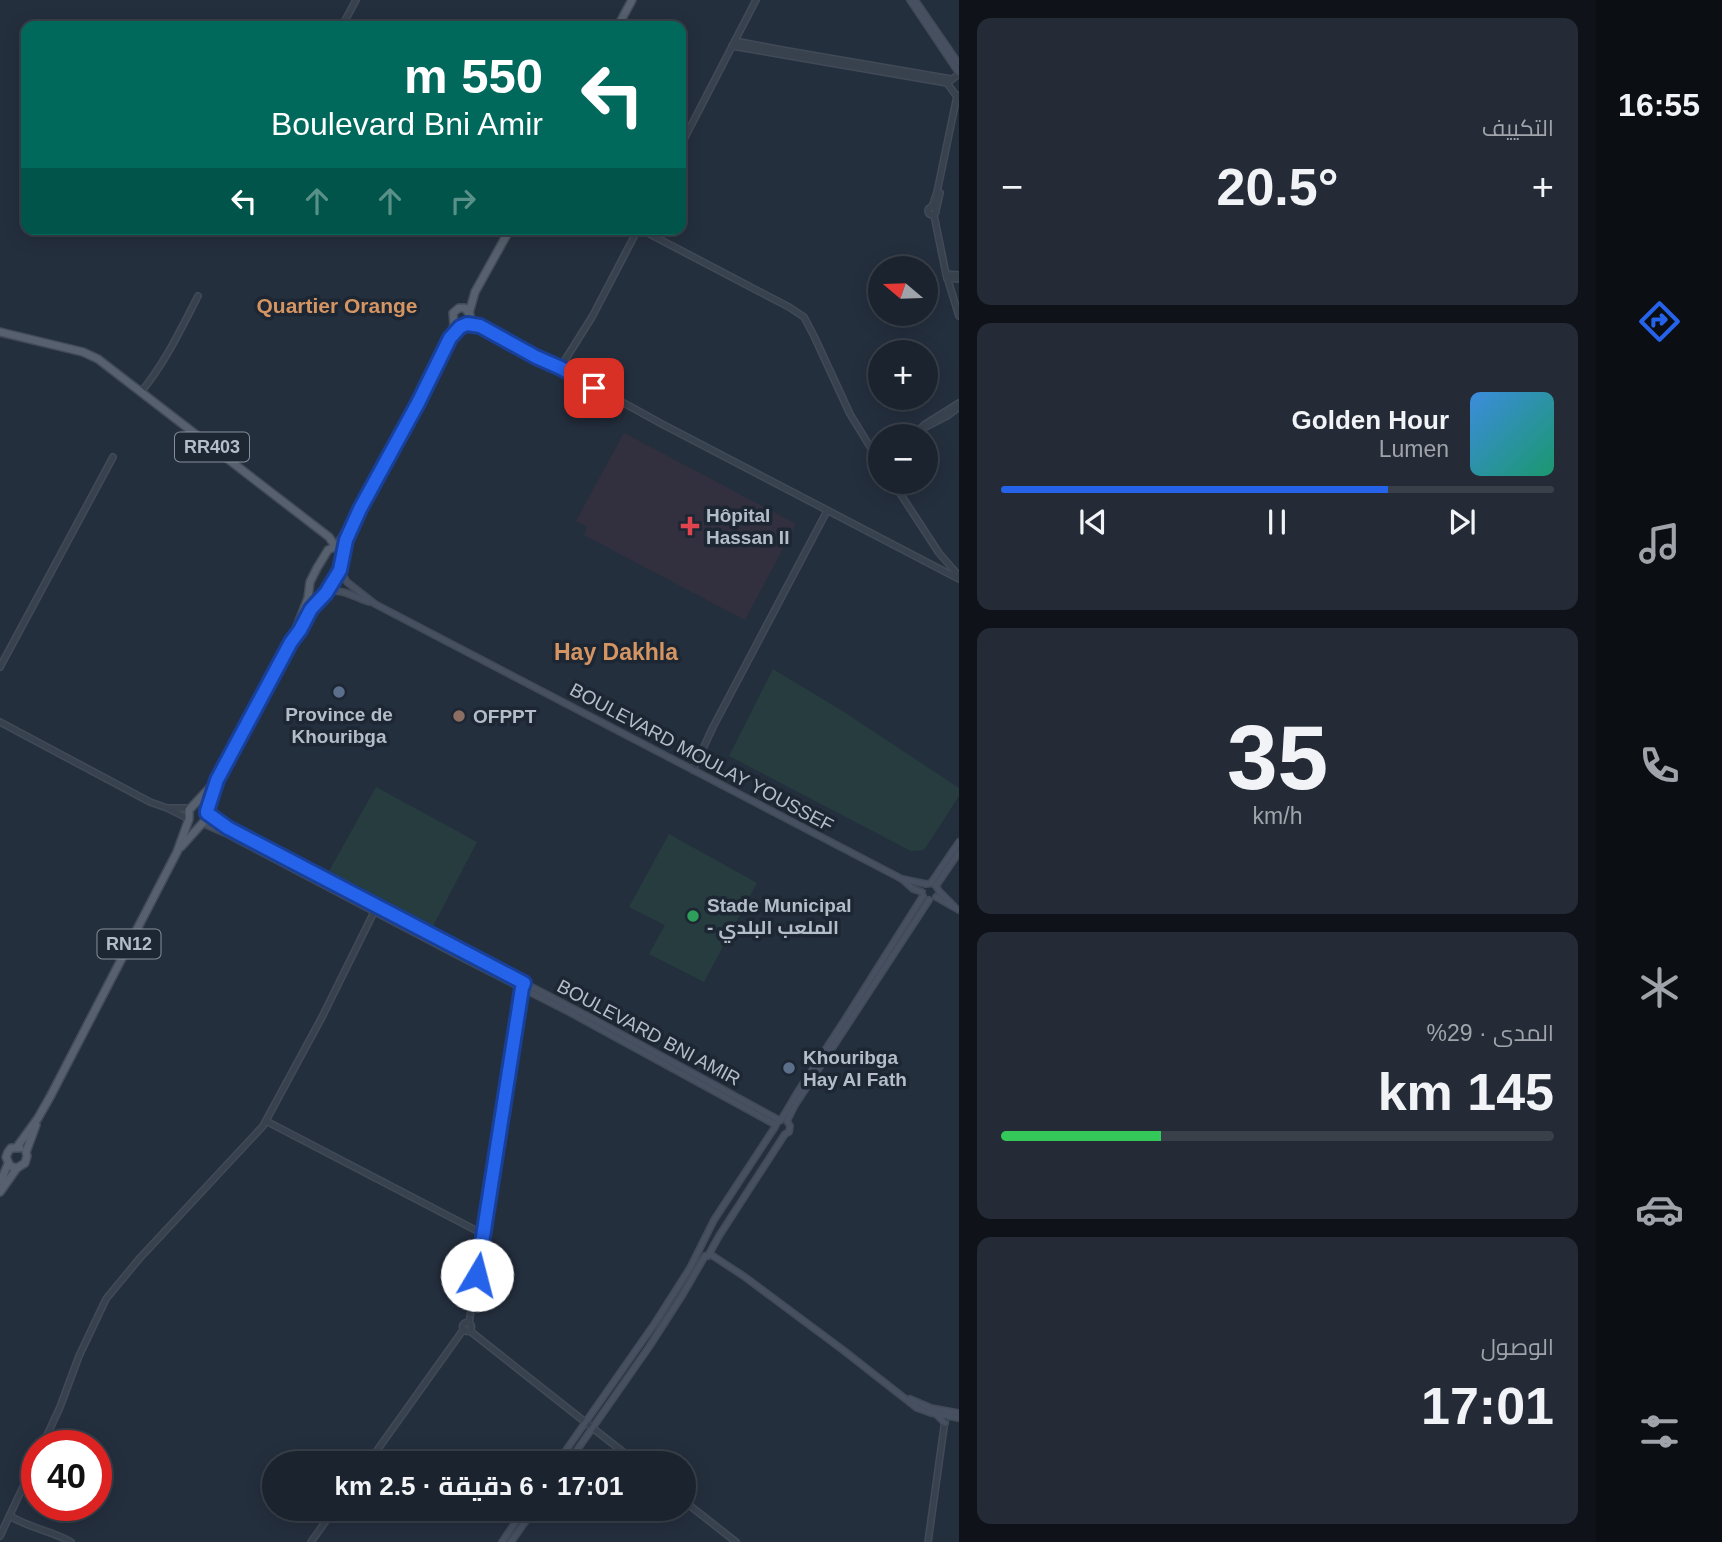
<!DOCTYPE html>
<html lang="ar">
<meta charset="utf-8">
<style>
:root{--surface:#1b232e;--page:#242b36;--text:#f1f3f6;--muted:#a0a4aa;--line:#39404a;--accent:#2563eb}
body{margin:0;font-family:Arial,Cairo,sans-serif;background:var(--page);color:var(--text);direction:rtl;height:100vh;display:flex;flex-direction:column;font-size:26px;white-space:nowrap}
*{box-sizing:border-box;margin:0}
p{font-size:23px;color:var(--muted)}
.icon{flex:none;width:38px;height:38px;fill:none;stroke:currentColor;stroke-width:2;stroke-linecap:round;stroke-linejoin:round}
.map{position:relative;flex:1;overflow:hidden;direction:ltr}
.panel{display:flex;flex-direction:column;gap:18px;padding:18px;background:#0f1319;width:637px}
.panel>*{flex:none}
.banner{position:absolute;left:21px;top:21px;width:665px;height:214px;border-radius:14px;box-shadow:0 4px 18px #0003,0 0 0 2px var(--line);direction:rtl;background:#00695c;color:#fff;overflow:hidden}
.needle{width:46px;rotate:289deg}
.controls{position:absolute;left:868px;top:256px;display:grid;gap:14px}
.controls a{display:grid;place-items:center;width:70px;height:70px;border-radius:50%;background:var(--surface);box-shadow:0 4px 18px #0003,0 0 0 2px var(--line);font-size:35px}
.speed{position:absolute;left:21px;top:1430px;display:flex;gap:14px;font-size:35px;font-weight:700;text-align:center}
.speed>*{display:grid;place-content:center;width:91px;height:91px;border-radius:50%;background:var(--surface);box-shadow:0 4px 18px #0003,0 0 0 2px var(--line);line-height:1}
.speed .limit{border:10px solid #d22;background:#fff;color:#111}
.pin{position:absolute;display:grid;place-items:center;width:60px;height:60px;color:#fff;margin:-30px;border-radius:14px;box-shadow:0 4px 10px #0006}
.me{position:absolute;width:77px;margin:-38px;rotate:8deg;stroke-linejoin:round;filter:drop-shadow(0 0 5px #0008)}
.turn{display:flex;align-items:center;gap:24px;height:147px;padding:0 28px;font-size:32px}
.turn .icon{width:91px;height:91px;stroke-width:2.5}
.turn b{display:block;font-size:49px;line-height:60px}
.lanes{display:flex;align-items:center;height:66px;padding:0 28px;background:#0003;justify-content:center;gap:35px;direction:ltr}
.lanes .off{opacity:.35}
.big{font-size:52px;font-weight:700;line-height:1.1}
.panel .card{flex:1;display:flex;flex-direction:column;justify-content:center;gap:10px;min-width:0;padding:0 24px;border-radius:14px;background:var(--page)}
.panel .dial{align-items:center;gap:0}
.dial b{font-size:91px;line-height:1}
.song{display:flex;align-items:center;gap:21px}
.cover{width:84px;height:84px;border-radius:10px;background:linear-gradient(135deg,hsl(210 70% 55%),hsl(160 70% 35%))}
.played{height:7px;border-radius:4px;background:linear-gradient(90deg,var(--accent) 70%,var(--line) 70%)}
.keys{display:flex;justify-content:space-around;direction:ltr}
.heat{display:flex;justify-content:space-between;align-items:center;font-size:38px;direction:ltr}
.charge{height:10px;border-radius:5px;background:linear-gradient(90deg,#34c759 29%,var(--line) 0)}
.trip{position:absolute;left:262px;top:1451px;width:434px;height:70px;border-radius:35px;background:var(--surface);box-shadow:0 4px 18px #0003,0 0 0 2px var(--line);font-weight:700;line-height:70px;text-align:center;direction:rtl}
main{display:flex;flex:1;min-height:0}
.dock{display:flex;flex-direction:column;width:126px;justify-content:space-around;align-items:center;background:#0b0e12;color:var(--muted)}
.dock .icon{width:49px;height:49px}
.dock .active{color:var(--accent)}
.dock b{font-size:32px;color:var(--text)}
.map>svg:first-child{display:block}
.medical{fill:#32303f}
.green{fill:#263c3f}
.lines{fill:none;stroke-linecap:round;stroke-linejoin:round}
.tertiary-casing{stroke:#414a57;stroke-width:8}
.secondary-casing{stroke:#414a57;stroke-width:8}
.primary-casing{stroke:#414a57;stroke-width:10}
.tertiary{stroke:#38414e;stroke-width:5}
.secondary{stroke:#465061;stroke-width:5}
.primary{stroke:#56606e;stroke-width:7}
.route-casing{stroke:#184099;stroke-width:18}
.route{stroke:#2563eb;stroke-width:12}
.health-dot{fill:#e0444e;stroke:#1d2633;stroke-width:2.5}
.service-dot{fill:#5c6f8a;stroke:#1d2633;stroke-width:2.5}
.education-dot{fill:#8d6e63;stroke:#1d2633;stroke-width:2.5}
.leisure-dot{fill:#2e9e5b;stroke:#1d2633;stroke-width:2.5}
.labels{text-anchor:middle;stroke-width:7;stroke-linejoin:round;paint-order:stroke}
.shield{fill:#1d2633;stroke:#878f9c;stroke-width:2}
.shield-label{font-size:18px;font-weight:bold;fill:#b4bcc9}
.poi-label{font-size:19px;font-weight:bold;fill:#b4bcc9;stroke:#1d2633;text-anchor:start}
.street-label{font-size:19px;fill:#b4bcc9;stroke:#1d2633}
.neighbourhood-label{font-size:21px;font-weight:bold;fill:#d59563;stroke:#1d2633}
.quarter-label{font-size:23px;font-weight:bold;fill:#d59563;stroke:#1d2633}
</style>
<main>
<nav class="dock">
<b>16:55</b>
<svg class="icon active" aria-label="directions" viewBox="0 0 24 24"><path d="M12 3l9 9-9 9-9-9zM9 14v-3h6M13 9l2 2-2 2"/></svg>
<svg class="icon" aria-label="music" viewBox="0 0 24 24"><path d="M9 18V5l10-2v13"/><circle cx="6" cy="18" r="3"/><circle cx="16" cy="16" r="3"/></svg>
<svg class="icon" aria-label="phone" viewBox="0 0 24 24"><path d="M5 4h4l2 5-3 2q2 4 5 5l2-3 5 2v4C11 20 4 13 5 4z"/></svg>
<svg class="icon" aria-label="climate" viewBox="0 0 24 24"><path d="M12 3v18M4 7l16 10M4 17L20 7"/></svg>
<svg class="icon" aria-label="car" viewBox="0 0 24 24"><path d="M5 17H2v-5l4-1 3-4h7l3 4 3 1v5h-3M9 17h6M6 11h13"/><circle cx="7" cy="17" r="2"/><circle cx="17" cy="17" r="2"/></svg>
<svg class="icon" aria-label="filters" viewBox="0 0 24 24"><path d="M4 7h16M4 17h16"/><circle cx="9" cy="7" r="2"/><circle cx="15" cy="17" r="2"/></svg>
</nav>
<section class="panel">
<div class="card"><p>التكييف</p>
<div class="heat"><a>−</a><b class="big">20.5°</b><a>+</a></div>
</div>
<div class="card">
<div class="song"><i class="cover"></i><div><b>Golden Hour</b><p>Lumen</p></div></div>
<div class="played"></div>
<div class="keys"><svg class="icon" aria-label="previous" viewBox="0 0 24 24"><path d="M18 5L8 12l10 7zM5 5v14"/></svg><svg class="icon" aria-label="pause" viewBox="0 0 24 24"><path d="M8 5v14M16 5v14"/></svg><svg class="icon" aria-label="next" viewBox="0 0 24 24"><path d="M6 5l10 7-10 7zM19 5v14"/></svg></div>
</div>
<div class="card dial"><b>35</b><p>km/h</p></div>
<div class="card"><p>المدى · 29%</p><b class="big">145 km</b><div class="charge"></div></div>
<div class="card"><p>الوصول</p><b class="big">17:01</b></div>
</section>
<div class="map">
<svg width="959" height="1542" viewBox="0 0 959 1542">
<rect width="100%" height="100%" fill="#242f3e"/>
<path class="medical" d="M624,433l172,91 -51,96 -161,-85 3,-8 -11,-6z"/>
<g class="green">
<path d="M773,669l71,43 115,76v8l-35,54 -13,1 -182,-95z"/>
<path d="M376,787l101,55 -44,84 -105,-53z"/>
<path d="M669,834l88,49 -53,99 -55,-28 16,-29 -36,-18z"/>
</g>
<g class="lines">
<defs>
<g id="tertiary">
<path d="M342,26l14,-26"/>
<path d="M735,41l47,9 169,29"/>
<path d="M732,46l215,37"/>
<path d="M959,74l-12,9 8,11 4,2"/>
<path d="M681,145l75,-145"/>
<circle cx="932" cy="211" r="4"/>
<path d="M932,207l5,-15 20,-96"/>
<path d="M936,210l4,-17"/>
<path d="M934,215l12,59 13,42"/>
<path d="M640,229l122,64 27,14 15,10 10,19 36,78 30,49"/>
<path d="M946,274l13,1"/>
<path d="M947,278l12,1"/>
<path d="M467,324l13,2 10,4 46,27 24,11 102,56 297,155"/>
<path d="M560,368l32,-51 46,-88"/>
<path d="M141,392c24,-29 40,-63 57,-96"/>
<path d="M920,430l27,-14 12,-9"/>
<path d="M913,436l11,-11 35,-22"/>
<path d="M892,481l47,72 20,23"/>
<path d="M0,667l113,-210"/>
<path d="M0,722l150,80 17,6 22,11"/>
<path d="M693,770l20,-43 114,-216"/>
<path d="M170,808h21"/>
<path d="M266,1121l217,113"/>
<circle cx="467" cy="1327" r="4.5"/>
<path d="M469,1323l54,-339"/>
<path d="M470,1331l167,132"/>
<path d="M42,1446l18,-39 19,-51 27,-57 33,-40 124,-133 59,-109 52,-105"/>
<path d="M368,1463l95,-133"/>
<path d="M684,1501l52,41"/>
<path d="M10,1516c21,13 40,14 61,26"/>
<path d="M0,1536l37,-79"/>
<path d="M311,1542l24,-34"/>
<path d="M928,1542l17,-122"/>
</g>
<g id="secondary">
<path d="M910,0l49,73"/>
<path d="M915,0l44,64"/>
<path d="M340,570l7,12 28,22 527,275 11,10 9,3"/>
<path d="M326,592c16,-4 28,5 43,10"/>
<path d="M207,813l21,15 369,193 182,99"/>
<path d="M202,823l23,10 232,122 112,57 207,113"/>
<path d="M902,879l24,5 7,-1 3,3 3,5 15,15"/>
<path d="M931,883l28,-41"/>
<path d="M936,886l23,-34"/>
<path d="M936,897l23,13"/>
<path d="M787,1121l8,-16 134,-205"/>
<path d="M710,1254l35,23 98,73 74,58 14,5 28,5"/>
<path d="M708,1256l11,-20 66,-102 4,-2 1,-6 -3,-5"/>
<path d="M910,1399l21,9 28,5"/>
<path d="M936,1414l9,9"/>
<path d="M557,1463l98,-140 35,-55 24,-48 61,-93 1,-4 5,-3 16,-27 49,-75 77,-122"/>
<path d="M568,1463l81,-116 34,-53 22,-38"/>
<path d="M502,1542l23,-34"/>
<path d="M511,1542l24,-34"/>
</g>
<g id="primary">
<path d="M618,26l14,-26"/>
<path d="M469,313l6,-21 35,-63"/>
<path d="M0,332l83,20 15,7 231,178 6,9"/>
<path d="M291,642l17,-44 2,-16 7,-14 11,-18 9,-4 23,-37 86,-161 8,-23 -1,-12 6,-5h6l5,7 -1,6 -9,6 -10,11"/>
<path d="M181,847l26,-29v-7l10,-31 74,-138c8,-10 13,-22 20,-33 9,-14 23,-23 30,-40 5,-12 4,-25 9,-37"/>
<path d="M17,1147l21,-29 12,-21 127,-245 12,-33v-9l28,-30"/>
<path d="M17,1168l-7,-2 -4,-9 2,-5 3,-4h9"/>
<path d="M0,1183l8,-19"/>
<path d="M0,1192l17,-24 8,-5 2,-7 -1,-4 10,-27"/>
</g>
</defs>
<use href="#tertiary" class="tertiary-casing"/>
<use href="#secondary" class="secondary-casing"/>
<use href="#primary" class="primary-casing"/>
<use href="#tertiary" class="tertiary"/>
<use href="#secondary" class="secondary"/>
<use href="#primary" class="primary"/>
</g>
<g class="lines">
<defs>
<path id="route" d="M477,1275l45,-287 2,-5 -296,-155 -21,-15v-2l10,-31 74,-138 9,-12 11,-21 15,-16 14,-23 6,-30 14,-31 58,-106 32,-65 10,-11 7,-3 13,2 56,31 25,11 33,20"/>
</defs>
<use href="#route" class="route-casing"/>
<use href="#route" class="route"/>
</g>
<path class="health-dot" d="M686.5 515.5h7v7h7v7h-7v7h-7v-7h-7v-7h7z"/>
<g class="service-dot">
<circle cx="339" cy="692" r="7"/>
<circle cx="789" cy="1068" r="7"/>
</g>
<circle class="education-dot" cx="459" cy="716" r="7"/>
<circle class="leisure-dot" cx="693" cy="916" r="7"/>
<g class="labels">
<g class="shield">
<rect x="175" y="432.5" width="74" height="29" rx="5"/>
<rect x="97.5" y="929.5" width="63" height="29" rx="5"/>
</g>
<g class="shield-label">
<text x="212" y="453">RR403</text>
<text x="129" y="950">RN12</text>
</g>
<g class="poi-label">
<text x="706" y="522">Hôpital<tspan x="706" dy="22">Hassan II</tspan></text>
<text x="339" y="721" text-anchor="middle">Province de<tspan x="339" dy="22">Khouribga</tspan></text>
<text x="473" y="723">OFPPT</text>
<text x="707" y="912">Stade Municipal<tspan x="707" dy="22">- الملعب البلدي</tspan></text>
<text x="803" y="1064">Khouribga<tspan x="803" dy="22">Hay Al Fath</tspan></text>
</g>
<g class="street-label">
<text transform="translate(702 757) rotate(28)" y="7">BOULEVARD MOULAY YOUSSEF</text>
<text transform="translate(649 1032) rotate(28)" y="7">BOULEVARD BNI AMIR</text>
</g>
<g class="neighbourhood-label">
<text x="337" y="313">Quartier Orange</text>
</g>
<g class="quarter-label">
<text x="616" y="660">Hay Dakhla</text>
</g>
</g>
</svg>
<div class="controls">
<a><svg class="needle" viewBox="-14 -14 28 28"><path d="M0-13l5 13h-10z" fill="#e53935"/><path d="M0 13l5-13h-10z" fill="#a0a4aa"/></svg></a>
<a>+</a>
<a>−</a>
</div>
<div class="speed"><div class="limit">40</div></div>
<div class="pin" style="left:594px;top:388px;background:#d93025"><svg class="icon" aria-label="arrive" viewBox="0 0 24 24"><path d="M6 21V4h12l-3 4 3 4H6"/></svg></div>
<svg class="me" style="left:477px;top:1275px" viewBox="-20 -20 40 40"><circle r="19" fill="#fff"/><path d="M0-13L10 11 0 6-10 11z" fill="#2563eb"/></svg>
<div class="trip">17:01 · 6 دقيقة · 2.5 km</div>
<div class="banner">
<div class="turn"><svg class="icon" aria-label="left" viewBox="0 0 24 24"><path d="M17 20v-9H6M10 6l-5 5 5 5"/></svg><div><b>550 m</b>Boulevard Bni Amir</div></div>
<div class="lanes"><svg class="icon" aria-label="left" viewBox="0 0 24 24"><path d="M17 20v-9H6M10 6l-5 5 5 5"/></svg><svg class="icon off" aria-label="ahead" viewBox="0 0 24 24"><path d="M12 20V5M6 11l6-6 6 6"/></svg><svg class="icon off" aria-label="ahead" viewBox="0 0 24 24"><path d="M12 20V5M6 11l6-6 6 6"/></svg><svg class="icon off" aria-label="right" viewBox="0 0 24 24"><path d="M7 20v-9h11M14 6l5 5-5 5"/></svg></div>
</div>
</div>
</main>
